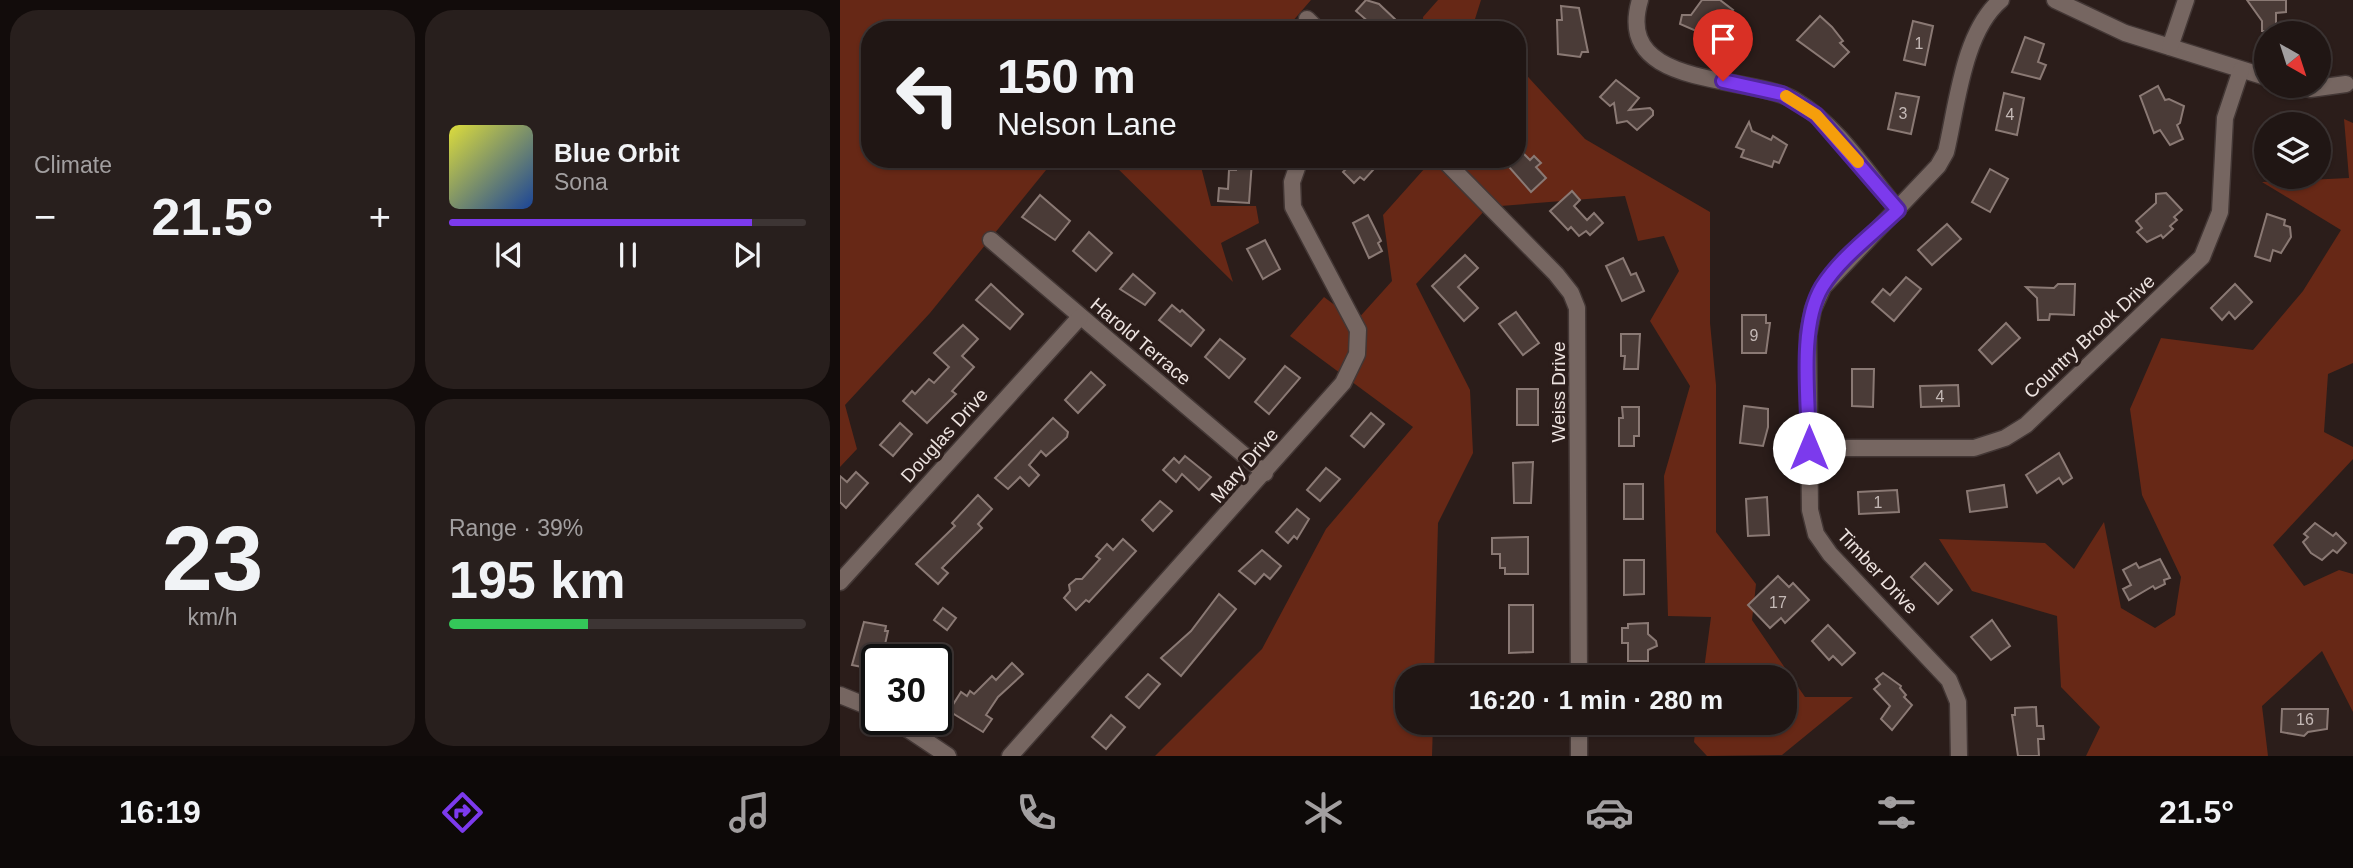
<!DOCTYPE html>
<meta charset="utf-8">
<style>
:root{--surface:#201614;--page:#281f1d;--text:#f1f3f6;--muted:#a29fa0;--line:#3d3534;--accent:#7c3aed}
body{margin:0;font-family:Arial,sans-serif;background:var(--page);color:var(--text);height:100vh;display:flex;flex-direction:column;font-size:26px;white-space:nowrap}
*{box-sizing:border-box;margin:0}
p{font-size:23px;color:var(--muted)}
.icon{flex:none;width:38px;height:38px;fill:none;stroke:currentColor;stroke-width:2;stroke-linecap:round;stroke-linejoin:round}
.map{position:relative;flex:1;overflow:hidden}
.sheet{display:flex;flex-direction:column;gap:10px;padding:10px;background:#120c0b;width:840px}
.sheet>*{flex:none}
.top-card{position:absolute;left:21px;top:21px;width:665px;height:147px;border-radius:28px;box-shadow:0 2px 5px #0004,0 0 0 2px var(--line);background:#201614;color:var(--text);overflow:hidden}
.needle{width:46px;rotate:141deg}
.tools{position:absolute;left:1414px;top:21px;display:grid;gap:14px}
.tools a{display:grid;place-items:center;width:77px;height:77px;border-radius:50%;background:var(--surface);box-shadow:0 2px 5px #0004,0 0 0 2px var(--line);font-size:35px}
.speed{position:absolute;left:21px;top:644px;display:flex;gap:14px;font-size:35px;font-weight:700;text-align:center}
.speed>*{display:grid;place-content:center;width:91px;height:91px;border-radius:50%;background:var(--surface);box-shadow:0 2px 5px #0004,0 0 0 2px var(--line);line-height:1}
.speed .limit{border:4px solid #111;border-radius:10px;background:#fff;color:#111}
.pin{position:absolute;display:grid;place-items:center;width:60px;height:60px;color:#fff;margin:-72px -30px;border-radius:50% 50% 50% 0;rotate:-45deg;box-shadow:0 0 7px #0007}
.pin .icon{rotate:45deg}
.me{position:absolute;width:77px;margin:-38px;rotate:0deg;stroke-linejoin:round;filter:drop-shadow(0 0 5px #0008)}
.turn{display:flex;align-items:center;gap:24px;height:147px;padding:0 21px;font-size:32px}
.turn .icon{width:91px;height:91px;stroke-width:2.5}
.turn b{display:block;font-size:49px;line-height:60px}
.big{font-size:52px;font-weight:800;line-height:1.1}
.sheet .card{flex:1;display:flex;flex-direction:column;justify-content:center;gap:10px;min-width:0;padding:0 24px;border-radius:28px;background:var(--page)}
.sheet .dial{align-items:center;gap:0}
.dial b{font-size:91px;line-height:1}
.song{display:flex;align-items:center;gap:21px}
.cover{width:84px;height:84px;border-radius:10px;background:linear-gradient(135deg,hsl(60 70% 55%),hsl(220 70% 35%))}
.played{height:7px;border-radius:4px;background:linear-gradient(90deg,var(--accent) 85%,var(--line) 85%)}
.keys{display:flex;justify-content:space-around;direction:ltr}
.heat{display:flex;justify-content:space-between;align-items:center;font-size:38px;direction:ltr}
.charge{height:10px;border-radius:5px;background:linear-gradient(90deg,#34c759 39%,var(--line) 0)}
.sheet .tiles{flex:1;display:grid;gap:10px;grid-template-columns:repeat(2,1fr)}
.trip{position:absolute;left:555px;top:665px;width:402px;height:70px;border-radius:28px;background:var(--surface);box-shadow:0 2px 5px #0004,0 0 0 2px var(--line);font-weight:800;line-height:70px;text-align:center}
.tab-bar{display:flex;height:112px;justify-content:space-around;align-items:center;background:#0d0908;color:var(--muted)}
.tab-bar .icon{width:49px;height:49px}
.tab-bar .selected{color:var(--accent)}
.tab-bar b{font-size:32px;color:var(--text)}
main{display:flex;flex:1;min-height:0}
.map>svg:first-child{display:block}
.green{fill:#672816}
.building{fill:#4a3b37;stroke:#8a7974;stroke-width:2}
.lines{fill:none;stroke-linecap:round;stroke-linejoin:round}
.minor-casing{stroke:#433735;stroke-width:19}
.minor{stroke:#766661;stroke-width:16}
.route-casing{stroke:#51269a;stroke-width:18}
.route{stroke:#7c3aed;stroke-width:12}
.slow{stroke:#f59e0b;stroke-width:12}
.labels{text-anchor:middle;stroke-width:7;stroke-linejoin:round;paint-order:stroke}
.number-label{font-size:16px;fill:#c4b9b6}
.street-label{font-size:19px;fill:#ede3e0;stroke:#2b1d1a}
</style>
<main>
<section class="sheet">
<div class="tiles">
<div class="card"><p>Climate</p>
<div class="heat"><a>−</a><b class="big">21.5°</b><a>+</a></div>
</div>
<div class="card">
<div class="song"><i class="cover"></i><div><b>Blue Orbit</b><p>Sona</p></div></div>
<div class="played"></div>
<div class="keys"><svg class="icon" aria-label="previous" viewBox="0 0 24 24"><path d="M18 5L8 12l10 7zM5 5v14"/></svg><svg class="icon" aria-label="pause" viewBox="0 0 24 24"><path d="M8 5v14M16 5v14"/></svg><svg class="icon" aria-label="next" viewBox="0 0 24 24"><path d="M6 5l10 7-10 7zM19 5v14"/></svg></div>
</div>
<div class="card dial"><b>23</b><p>km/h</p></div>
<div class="card"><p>Range · 39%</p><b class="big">195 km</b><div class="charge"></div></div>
</div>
</section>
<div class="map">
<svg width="1513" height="756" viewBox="0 0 1513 756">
<rect width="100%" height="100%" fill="#2b1d1a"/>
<g class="green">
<path d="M0,0h471l-26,30h-415v129h185l-125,154 -85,92 12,44 -17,18z"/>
<path d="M598,0h43l-6,19 10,11h-61l-1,-13z"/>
<path d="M677,65l68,74 125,73v111l6,62v147l40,52 -4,36 53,77h48l-71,58 -75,1 -13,-14 2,-19h89v-46h-82l8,-60 -43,-1 -4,-140 26,-90 -40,-65 29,-50 -15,-35 -26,5 -13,-45 -137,11 -72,77 54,106 3,63 -35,70 -4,154h-27v46h26l-1,33h-277l107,-107 64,-120 87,-102 -123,-91 34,-39 32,24 36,-40 -9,-66 50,-56h84z"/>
<path d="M1504,119l9,4v240l-25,11 -4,58 29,15v12l-80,86 31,41 35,-16 14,4v138l-31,-61 -60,55 6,50h-182l14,-29 -39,-40 -4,-71 -85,-25 -33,-52 106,4 29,26 30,-47 17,86 34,20 20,-13 6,-38 -39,-82 -12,-86 31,-71 92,12 50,-59 38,-61 -79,-48 87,-4z"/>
<path d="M268,159h91l12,47h45l3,17 -38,20 12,39z"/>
</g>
<g class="building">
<path d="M526,0l13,4 18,17 -9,9h-10l-22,-19z"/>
<path d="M862,0h18l13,10 -5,6 -6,1 -12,20 -30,-13 2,-9h9z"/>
<path d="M1407,0h39v12l-10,1v18h-14v-10z"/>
<path d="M721,6l18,2 9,44h-6l-2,5 -22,-3 -1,-34h5z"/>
<path d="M980,16l12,11 11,14 -3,2 9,9 -15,15 -37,-27z"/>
<path d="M1073,21l20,5 -8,39 -21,-5z"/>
<path d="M1185,37l19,7 -6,18 8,3 -6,14 -28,-7z"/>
<path d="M776,80l23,18 -10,12 21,-2 3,3v4l-16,15 -10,-9 -10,2 -3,-20 -4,3 -10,-9z"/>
<path d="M1318,86l7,14 4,-1 15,7 -4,17 -3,2 6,14 -13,6 -10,-15 -6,3 -14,-37z"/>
<path d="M1056,93l23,4 -8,37 -23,-5z"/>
<path d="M1164,93l20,5 -7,37 -21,-5z"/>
<path d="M909,122l3,9 19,9 2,-4 14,9 -8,18 -5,-2 -2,6 -31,-10 3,-7 -8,-3z"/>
<path d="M677,147l13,13 4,-4 7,7 -5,4 10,11 -15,14 -29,-33h15z"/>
<path d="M516,159h27l-19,21 -4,-3 -6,6 -11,-11z"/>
<path d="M396,160l16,1 -3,42 -31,-2 1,-13 9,1 1,-19h7z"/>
<path d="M1150,169l18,10 -18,33 -18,-10z"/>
<path d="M732,191l8,9 -6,6 13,14 7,-7 9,10 -13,12 -4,-4 -7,5 -8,-9 -3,3 -18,-19z"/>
<path d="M1326,193l16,17 -8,7 3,3 -7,6 3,3 -10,9 -2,-3 -14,7 -10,-10 5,-4 -6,-7 20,-18v-9z"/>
<path d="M200,195l30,26 -15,19 -33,-23z"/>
<path d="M1427,214l18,6 -1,5 6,2 1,10 -10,16 -8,-3 -3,11 -15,-5z"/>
<path d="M528,215l13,26 -3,2 4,8 -13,7 -16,-35z"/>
<path d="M1107,224l14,15 -29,26 -14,-15z"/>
<path d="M249,232l23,21 -16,18 -23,-20z"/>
<path d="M425,240l15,29 -17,10 -16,-30z"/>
<path d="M625,255l13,13 -20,19 20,21 -14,13 -32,-35z"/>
<path d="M783,258l8,17 5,-2 8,18 -22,10 -16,-35z"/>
<path d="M293,274l22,19 -10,12 -25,-16z"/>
<path d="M1066,277l15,12 -27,32 -22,-19 11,-13 7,6z"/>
<path d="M151,284l32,30 -13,15 -34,-29z"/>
<path d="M1218,284h17l-1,31 -24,-1 -1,6h-11l-1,-22 -11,-11 28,1z"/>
<path d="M1395,284l17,18 -17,17 -6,-7 -7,8 -11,-12z"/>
<path d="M332,305l8,7 2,-2 22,20 -13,16 -32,-26z"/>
<path d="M676,312l23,31 -16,12 -24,-31z"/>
<path d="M902,315h24v8h4l-4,30h-24z"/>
<path d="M1166,323l14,15 -28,26 -13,-14z"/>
<path d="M123,325l15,14 -16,17 12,11 -22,24 4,3 -29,29 -24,-22 9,-10 3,3 14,-15 5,4 15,-16 -15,-14z"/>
<path d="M781,334h19l-2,35h-14l1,-13h-4z"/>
<path d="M380,339l25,20 -16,19 -24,-21z"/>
<path d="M445,366l15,12 -31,36 -14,-12z"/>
<path d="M1012,369h22l-1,38 -21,-1z"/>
<path d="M251,372l14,13 -27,28 -13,-13z"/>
<path d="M1118,385l1,21 -38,1 -1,-21z"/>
<rect x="677" y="389" width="21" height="36"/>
<path d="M904,406l24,3v18l-5,19 -23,-3z"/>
<path d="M782,407h17v29h-5v10h-15v-28h4z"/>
<path d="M531,413l13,11 -20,23 -13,-11z"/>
<path d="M213,418l15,14 -1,5 -21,19 -5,-5 -12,14 10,10 -10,11 -9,-9 -12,12 -13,-11z"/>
<path d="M60,423l12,11 -19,22 -13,-11z"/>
<path d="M1219,453l13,25 -9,6 -4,-6 -22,15 -11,-18z"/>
<path d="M345,456l26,21 -12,13 -17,-16 -6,8 -13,-12 11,-12 5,5z"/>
<path d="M693,462l-2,41h-17l-1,-40z"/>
<path d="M486,468l14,11 -20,22 -13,-11z"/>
<path d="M16,472l12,11 -22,25 -6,-6v-26l7,6z"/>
<rect x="784" y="484" width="19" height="35"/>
<path d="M1164,485l3,22 -37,5 -3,-21z"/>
<path d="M1057,490l2,22 -40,2 -1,-22z"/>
<path d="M138,495l14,14 -14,15 4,4 -40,40 6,5 -10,11 -22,-20 39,-38 -3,-3z"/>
<path d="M927,497l2,38 -21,1 -2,-37z"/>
<path d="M320,501l12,10 -19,20 -11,-11z"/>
<path d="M457,509l12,10 -12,20 -3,-3 -6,7 -12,-11z"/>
<path d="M1475,523l18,13 3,-3 10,10 -9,10 -4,-3 -11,10 -11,-7 -8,-11 5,-5 -4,-3z"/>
<path d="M688,537v37h-23v-6h-5v-14h-8v-16z"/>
<path d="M283,539l13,12 -47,51 -3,-2 -10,10 -12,-12 6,-7 -1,-6 7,-6h6l18,-20 -4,-3 11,-12 6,6z"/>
<path d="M422,550l19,16 -11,13 -6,-5 -9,10 -16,-13z"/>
<path d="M1320,559l10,19 -6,2 1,4 -10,5 -2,-3 -24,14 -6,-11 8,-4 -8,-15 13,-7 3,5z"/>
<path d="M784,560h20v34l-20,1z"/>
<path d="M1085,563l27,27 -14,14 -27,-27z"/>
<path d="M938,576l11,11 4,-4 16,17 -24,23 -4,-5 -11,10 -22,-23z"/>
<path d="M379,594l17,15 -55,67 -20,-18 30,-27z"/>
<path d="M669,605h24v47l-24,1z"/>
<path d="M103,608l13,10 -9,12 -13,-10z"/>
<path d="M1152,620l18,26 -19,14 -20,-23z"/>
<path d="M24,622l22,4 -1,5h3l-4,18 -3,-1 -9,21 -20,-4z"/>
<path d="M808,623v11l8,7 1,5 -9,4v11h-20v-18h-6v-15h6v-4z"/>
<path d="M988,625l27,28 -13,12 -9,-9 -4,4 -17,-19z"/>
<path d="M172,663l11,11 -25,23 -12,18 6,4 -9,13 -34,-21 12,-19 6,4 3,-5 4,3 18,-18 4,4z"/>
<path d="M1043,673l18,13 -1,2 6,7 -2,2 8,8 -20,25 -11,-11 9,-13 -16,-17 6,-5 -4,-5z"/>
<path d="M308,674l12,10 -21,24 -13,-11z"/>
<path d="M1196,707l1,19h6l1,13h-6l1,17h-21l-6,-41h3v-7z"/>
<path d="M1442,709h46l-1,20 -19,3 -4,4 -23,-4z"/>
<path d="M271,715l14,12 -19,22 -14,-12z"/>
</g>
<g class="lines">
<defs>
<g id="minor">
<path d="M800,0c-27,91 110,73 156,101 42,25 71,72 102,109"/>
<path d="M1215,0l70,33 141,44"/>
<path d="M467,19l11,11"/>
<path d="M1330,47l16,-47"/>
<path d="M1457,86l13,3 36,-5"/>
<path d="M603,159l113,115 15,19 6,15 2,369"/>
<path d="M151,240l274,233"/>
<path d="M969,448h165l31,-10 21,-13 176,-168 18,-45 5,-94 16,-48"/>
<path d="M0,582l240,-265"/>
<path d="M0,695l37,15"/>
<path d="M53,719l55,37"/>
<path d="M739,723v33"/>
<path d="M170,756l333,-373 14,-29 1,-24 -65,-123 -1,-25 8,-23"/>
<path d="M1119,756l-1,-54 -9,-22 -119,-126 -14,-20 -6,-24 -2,-175 5,-26 10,-22 115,-121 8,-14c11,-46 17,-120 55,-152"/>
</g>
</defs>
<use href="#minor" class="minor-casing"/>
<use href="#minor" class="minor"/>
</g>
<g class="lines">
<defs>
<path id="route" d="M883,81l59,13 34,21 82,95c-25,24 -58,48 -76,77 -24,40 -13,115 -13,161"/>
</defs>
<use href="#route" class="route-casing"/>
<use href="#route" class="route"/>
<path class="slow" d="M946,96l30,19 42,47"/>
</g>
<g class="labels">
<g class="number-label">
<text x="1079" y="49">1</text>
<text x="1063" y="119">3</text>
<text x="1170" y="120">4</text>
<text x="914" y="341">9</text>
<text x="1100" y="402">4</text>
<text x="1038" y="508">1</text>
<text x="938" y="608">17</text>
<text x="1465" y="725">16</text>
</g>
<g class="street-label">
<text transform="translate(1249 336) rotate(-43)" y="7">Country Brook Drive</text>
<text transform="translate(301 341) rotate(40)" y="7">Harold Terrace</text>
<text transform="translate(718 392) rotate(-90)" y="7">Weiss Drive</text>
<text transform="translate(104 435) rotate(-48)" y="7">Douglas Drive</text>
<text transform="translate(404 465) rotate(-49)" y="7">Mary Drive</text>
<text transform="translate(1038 571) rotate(47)" y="7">Timber Drive</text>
</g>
</g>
</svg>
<div class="tools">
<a><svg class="needle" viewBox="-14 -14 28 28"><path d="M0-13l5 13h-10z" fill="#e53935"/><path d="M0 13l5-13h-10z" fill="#a29fa0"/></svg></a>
<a><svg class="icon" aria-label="layers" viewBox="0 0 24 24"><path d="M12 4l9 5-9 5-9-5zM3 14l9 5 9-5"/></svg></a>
</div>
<div class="speed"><div class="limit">30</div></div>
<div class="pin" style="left:883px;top:81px;background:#d93025"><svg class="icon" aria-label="arrive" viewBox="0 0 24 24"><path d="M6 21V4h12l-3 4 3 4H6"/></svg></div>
<svg class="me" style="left:969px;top:448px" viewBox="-20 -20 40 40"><circle r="19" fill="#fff"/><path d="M0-13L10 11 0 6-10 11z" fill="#7c3aed"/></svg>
<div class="trip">16:20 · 1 min · 280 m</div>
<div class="top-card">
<div class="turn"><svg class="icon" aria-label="left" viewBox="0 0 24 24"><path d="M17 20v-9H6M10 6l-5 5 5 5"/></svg><div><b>150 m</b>Nelson Lane</div></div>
</div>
</div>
</main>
<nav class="tab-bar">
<b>16:19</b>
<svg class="icon selected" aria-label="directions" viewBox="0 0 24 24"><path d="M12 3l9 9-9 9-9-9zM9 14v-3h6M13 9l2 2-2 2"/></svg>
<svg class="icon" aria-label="music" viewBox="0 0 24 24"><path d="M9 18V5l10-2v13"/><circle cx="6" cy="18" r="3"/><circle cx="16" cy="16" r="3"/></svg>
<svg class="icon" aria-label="phone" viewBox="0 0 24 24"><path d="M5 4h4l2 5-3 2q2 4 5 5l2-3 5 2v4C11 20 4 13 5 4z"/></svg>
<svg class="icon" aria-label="climate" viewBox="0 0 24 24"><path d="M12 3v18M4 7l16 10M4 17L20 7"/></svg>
<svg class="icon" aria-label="car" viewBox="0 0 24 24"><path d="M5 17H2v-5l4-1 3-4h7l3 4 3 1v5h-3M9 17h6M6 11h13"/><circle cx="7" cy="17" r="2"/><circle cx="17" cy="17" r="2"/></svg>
<svg class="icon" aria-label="filters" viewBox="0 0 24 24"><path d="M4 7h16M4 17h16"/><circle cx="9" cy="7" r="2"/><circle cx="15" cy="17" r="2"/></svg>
<b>21.5°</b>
</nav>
